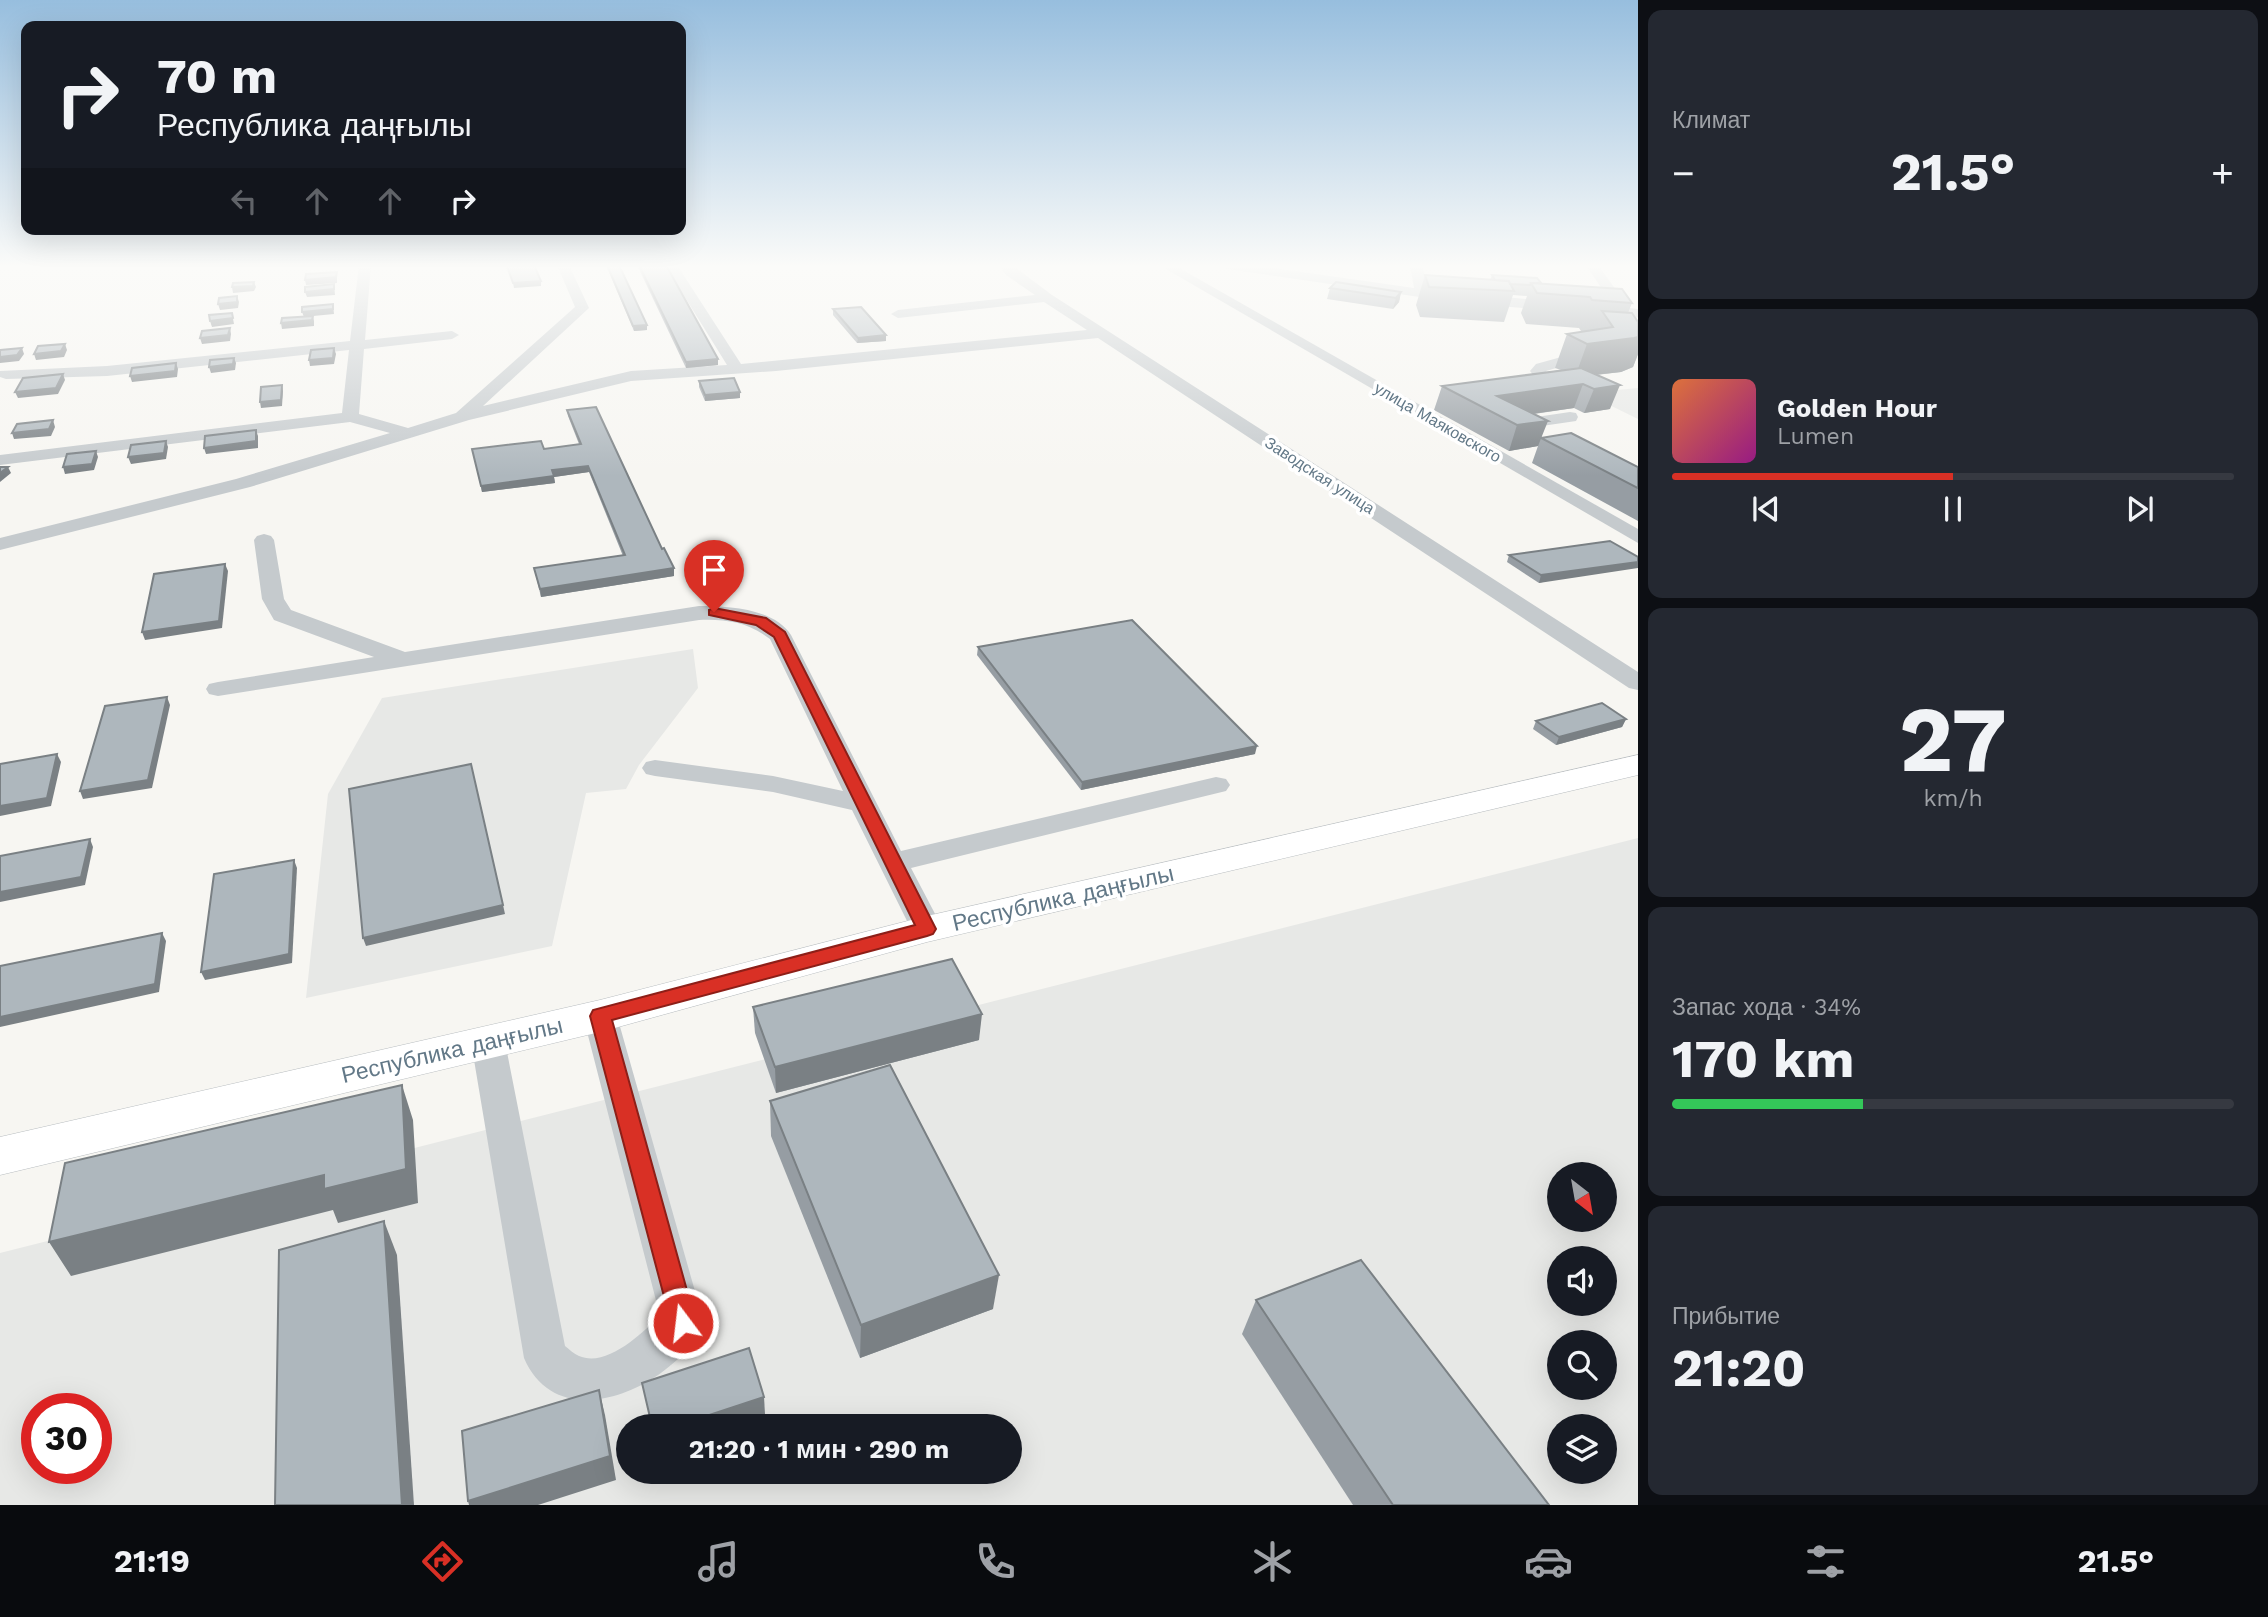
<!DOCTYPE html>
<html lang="ru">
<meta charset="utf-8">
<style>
:root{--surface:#171b24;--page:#242831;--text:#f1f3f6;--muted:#9ea1a6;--line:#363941;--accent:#d93025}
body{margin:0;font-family:"Work Sans",sans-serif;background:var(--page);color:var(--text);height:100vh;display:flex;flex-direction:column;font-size:26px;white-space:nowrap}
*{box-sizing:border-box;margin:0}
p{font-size:23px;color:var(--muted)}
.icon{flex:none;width:38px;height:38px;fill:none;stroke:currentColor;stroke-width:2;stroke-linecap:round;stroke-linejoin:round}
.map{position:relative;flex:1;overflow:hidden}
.panel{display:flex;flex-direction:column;gap:10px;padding:10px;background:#0d0f14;width:630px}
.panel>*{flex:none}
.top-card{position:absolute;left:21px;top:21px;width:665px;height:214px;border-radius:14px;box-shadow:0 7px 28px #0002;background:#171b24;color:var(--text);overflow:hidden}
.needle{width:46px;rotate:149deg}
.buttons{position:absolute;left:1547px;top:1162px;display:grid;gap:14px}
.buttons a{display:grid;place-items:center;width:70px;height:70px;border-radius:50%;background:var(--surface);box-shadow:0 7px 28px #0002;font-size:35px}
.speed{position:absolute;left:21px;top:1393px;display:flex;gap:14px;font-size:35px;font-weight:700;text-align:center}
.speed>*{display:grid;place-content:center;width:91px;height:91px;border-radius:50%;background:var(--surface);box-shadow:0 7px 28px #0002;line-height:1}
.speed .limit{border:10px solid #d22;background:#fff;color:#111}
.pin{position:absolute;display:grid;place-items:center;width:60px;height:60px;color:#fff;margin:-72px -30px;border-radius:50% 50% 50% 0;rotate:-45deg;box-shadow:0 0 7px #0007}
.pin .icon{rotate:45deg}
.me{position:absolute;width:77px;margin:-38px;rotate:345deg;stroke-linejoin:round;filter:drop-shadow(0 0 5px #0008)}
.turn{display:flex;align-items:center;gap:24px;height:147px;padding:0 21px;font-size:32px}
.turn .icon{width:91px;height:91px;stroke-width:2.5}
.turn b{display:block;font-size:49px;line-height:60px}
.lanes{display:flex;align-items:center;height:66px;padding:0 21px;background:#0003;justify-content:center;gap:35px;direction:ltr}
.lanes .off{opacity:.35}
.big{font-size:52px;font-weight:700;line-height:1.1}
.panel .card{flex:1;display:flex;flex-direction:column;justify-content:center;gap:10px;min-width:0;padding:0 24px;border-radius:14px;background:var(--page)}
.panel .dial{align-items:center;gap:0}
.dial b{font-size:91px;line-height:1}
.song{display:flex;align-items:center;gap:21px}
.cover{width:84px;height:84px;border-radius:10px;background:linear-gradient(135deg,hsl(20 70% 55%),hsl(310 70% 35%))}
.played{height:7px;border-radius:4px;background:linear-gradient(90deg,var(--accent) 50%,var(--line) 50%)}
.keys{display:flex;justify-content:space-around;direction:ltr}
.heat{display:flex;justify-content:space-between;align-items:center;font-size:38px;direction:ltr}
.charge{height:10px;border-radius:5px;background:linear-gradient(90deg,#34c759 34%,var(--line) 0)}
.trip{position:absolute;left:616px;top:1414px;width:406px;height:70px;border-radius:35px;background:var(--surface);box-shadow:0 7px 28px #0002;font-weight:700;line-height:70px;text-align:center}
.dock{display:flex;height:112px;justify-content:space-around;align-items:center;background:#090b0e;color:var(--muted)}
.dock .icon{width:49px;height:49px}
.dock .selected{color:var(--accent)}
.dock b{font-size:32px;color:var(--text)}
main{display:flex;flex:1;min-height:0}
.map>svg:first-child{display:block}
.built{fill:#e7e8e6;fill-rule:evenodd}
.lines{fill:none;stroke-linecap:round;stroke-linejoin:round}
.major-casing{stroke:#b8bdc0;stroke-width:1}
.minor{fill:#c5cacd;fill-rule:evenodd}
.major{fill:#fff;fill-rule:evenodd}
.wall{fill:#969da3}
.shaded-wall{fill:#7a8084}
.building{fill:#aeb7bd;stroke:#7a8084;stroke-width:2}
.route{fill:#d93025;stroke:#8d1f18;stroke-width:2}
.labels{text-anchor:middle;stroke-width:7;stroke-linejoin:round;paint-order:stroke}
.far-street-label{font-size:16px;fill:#627887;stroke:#fff}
.near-street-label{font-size:23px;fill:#627887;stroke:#fff}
</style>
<main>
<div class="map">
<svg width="1638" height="1505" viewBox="0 0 1638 1505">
<rect width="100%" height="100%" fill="#f7f6f2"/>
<g class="built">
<path d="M1638,388v31l-53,-26z"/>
<path d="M693,649l5,39 -59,77 -13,24 -40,4 -34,153 -246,52 22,-204 54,-96z"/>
<path d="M1638,838v667h-1638v-252zM1559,1174h46v46h-46zM1559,1258h46v46h-46zM1559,1342h46v46h-46zM37,1409h59v59h-59zM628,1426h382v46h-382zM1559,1426h46v46h-46z"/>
</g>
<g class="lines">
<defs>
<path id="major" d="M1638,755v20l-711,167 -327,90 -600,143v-38l600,-137 327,-84z"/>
</defs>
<use href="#major" class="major-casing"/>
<g class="minor">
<path d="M359,265h12l-6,75 87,-9 7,4 -7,4 -88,10 -5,65 49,14 48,-15 119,-106 -18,-42h12l20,43 -106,98 148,-35 96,-6 -62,-100h12l64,99 346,-34 -43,-28 -146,16 -7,-4 7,-4 137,-15 -29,-20 -7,-10h13l40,30 586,377v18l-9,-2 -531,-350 -322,33 -145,10 -162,39 -219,67 -250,63v-12l236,-59 154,-46 -40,-11 -350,43v-10l342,-42 7,-63 -242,26 -101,3 -6,-2v-6l107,-5 243,-25z"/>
<path d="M1159,265h15l464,264v14z"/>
<path d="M1221,265h31l162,23 -4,-23h12l6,25 186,17 -28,-42h12l31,43 9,1v8l-9,5 -9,-6 -159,-13 -234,-34z"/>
<path d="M1575,336l63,5v8l-55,-4 5,9 -4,6 -38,11 12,15 -2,3 -25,6 -6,-2 -2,-3 2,-3 15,-4 -10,-12 6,-7 36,-10 -5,-11 3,-6z"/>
<path d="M1570,412l6,1 2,4 -2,4 -41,6 -1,6c-9,2 -15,-1 -21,-9l9,-5z"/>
<path d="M264,534l7,2 3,4 10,59 7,11 114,42 294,-46c29,0 74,2 92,29l110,216 315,-74 10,2 4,6 -4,6 -315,77 32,61 -5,8 -11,3 -11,-3 -5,-8 -59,-119 -79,-18 -118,-16 -9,-2 -4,-6 4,-6 9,-2 118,16 70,15 -73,-152c-22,-17 -44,-20 -71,-19l-481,76 -9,-2 -3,-5 3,-5 9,-2 156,-25 -100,-37 -12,-21 -8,-59 3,-4z"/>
<path d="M600,1003l12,4 5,9 87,307c-26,61 -144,119 -180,35l-53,-316 5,-10 12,-4 12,4 5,10 60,304c4,3 9,8 14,10 28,12 63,-23 81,-40l-77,-300 5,-9z"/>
</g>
<use href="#major" class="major"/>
</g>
<g class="wall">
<path d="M606,265h13l28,60v5l-13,1z"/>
<path d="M637,265h29l52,100 -32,3z"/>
<path d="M1425,275l65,5 2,-5 49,8 91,20 -4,10 10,9v32l-5,13 -12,5 -25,3 14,34 -26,4 -10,-5 -40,6 8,24 96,29v54l-106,-58 6,-17 -29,5 -75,-41 8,-24 119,-16 -6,-2 12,-34 17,-2 -3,-1 -2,-3 -53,-4 -5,-11 6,-17 -14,-1 -9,27 -84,-5 -4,-12z"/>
<path d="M1330,288l71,4 -2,10 -6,7 -66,-10z"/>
<path d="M833,309l53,32 -29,2 -24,-28z"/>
<path d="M699,381l41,17 -35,3 -6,-14z"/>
<path d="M567,410l107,166 -133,21 -7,-29 89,-12 -34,-84 -35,5 1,6 -73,9 -10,-43h72l35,-5 -11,-28z"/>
<path d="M1509,555l129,2 -99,26 -32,-21z"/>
<path d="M978,647l277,107 -174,36 -104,-135z"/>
<path d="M1626,719l-4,8 -66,18 -23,-16 3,-8z"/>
<path d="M753,1007l226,33 -203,53 -21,-60z"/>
<path d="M770,1101l223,208 -133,49 -89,-222z"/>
<path d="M1256,1300l293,205h-196l-111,-171z"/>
</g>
<g class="shaded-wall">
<path d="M337,272v11l-31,2 -1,-5z"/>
<path d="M541,281v5l-27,2 -1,-5z"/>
<path d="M254,282l2,5 -2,4 -21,2 -1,-6z"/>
<path d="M334,284l1,11 -28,2 -2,-5z"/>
<path d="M1401,292l-2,10 -6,7 3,-11z"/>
<path d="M237,296l2,6 -1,6 -18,2 -2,-6z"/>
<path d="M333,304l1,10 -21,2 1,5v5l-32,3 -1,-6 23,-6 -2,-5z"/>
<path d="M232,313l2,11 -22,3 -2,-6z"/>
<path d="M647,325v5l-13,1 -1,-5z"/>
<path d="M230,328l1,6 -1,7 -28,3 -2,-6z"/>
<path d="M886,335v6l-29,2 1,-5z"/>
<path d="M1638,337v17l-5,13 -12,5 -46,5 12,-33z"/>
<path d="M65,344l2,6 -3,7 -28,3 -2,-6z"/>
<path d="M22,348l2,6 -5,7 -19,2v-6z"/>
<path d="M334,348l2,6 -2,10 -24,2 -1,-6z"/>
<path d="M234,358l2,5 -1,7 -24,3 -2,-6z"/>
<path d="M718,359v6l-32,3v-6z"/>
<path d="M176,363l2,6 -1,8 -45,5 -2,-6z"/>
<path d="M63,374l2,6 -7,14 -40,4 -3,-6z"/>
<path d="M1583,384l-9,24 -71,10 -6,-22z"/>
<path d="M282,385l1,6 -1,15 -21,2 -1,-6z"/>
<path d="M1620,385l-10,24 -26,4 10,-24z"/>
<path d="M740,392v6l-35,3v-6z"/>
<path d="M53,420l2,7 -4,9 -37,3 -2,-6z"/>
<path d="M1548,421l-10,25 -29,5 8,-26z"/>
<path d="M256,430l2,6v12l-52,6 -2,-6z"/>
<path d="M166,441l2,6 -2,12 -35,5 -3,-7z"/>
<path d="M96,451l2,6 -4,13 -29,4 -2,-7z"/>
<path d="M588,466l1,6 -35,5 1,6 -73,9 -1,-6 71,-16z"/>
<path d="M8,467l3,6 -11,9v-9z"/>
<path d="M1638,562v6l-99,15 2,-8z"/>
<path d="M225,564l3,7 -6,57 -77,12 -3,-8z"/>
<path d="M674,568v8l-133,21 -1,-8z"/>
<path d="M167,697l3,8 -18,83 -69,11 -3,-8z"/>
<path d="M1626,719l-4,8 -66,18 3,-8z"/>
<path d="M1257,746l-2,8 -174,36 1,-8z"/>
<path d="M57,754l4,8 -10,44 -51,10v-10z"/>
<path d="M90,839l3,8 -8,38 -85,17v-10z"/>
<path d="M294,860l3,8 -5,95 -87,17 -4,-8z"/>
<path d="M503,905l2,9 -139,32 -3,-8z"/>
<path d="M162,933l4,8 -7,51 -159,35v-10z"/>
<path d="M982,1014l-3,26 -203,53 -1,-26z"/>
<path d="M402,1085l11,35 5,83 -80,20 -5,-13 -262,66 -22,-34z"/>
<path d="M384,1221l13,34 17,250h-12z"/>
<path d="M999,1275l-6,34 -133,49 1,-33z"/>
<path d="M599,1390l6,25 11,65 -78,25h-69l-1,-4z"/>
<path d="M764,1397l1,17 -38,12h-51z"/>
</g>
<g class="building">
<path d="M518,265h16l7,16 -28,2 -6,-17z"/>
<path d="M607,265h12l28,60 -14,1z"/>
<path d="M639,265h27l52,94 -32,3z"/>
<path d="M337,272l-1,5 -31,3 1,-6z"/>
<path d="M1425,275l84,6 5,10 -85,-4z"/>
<path d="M1492,275l45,3 4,5h-10l-1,2 -20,-1 -1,-3 -14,-1z"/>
<path d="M254,282l-1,4 -21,1 1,-4z"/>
<path d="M1336,282l65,10 -5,6 -66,-10z"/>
<path d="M1531,283l91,6 10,14 -40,-3 -2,-3 -53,-4z"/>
<path d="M334,284v5l-29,3v-5z"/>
<path d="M237,296v6l-19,2 1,-6z"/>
<path d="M333,304v5l-31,3v-5z"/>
<path d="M861,307l25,28 -28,3 -25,-29z"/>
<path d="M1602,311l30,2 6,9v15l-4,1 -47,6 -20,-10 46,-7z"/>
<path d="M232,313l1,5 -23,3 -1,-6z"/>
<path d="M313,316l-1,4 -31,3 1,-5z"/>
<path d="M230,328l-2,7 -28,3 2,-7z"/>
<path d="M65,344l-4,7 -27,3 4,-8z"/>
<path d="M22,348l-5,7 -17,2v-7z"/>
<path d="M334,348l-1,10 -24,2 2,-10z"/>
<path d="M234,358l-1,6 -24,3 1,-7z"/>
<path d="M176,363l-1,8 -45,5 2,-8z"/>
<path d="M1581,368l39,17 -26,4 -11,-5 -86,12 51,25 -31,4 -75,-39z"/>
<path d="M63,374l-7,14 -41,4 8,-14z"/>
<path d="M734,378l6,14 -35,3 -6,-14z"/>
<path d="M282,385l-1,15 -21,2 1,-15z"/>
<path d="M596,407l66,142 2,-1 10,20 -134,21 -6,-21 91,-13 -37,-89 -36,4 2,6 -73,10 -9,-37 69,-8 3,8 37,-5 -14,-34z"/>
<path d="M53,420l-4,9 -37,4 5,-9z"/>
<path d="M256,430v11l-52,7 1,-12z"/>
<path d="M1571,433l67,34v21l-97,-50z"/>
<path d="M166,441l-2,12 -36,4 3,-12z"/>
<path d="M96,451l-4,13 -29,3 4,-13z"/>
<path d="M0,467h8l-8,6z"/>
<path d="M1610,541l28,16v5l-97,13 -32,-20z"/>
<path d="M225,564l-6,57 -77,11 12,-58z"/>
<path d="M1132,620l125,126 -175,36 -104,-135z"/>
<path d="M167,697l-19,83 -68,11 25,-85z"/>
<path d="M1602,703l24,16 -67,18 -23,-16z"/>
<path d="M57,754l-10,44 -47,8v-42z"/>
<path d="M471,764l32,141 -140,33 -14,-149z"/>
<path d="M90,839l-9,38 -81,15v-36z"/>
<path d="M294,860l-5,94 -88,18 13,-98z"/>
<path d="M162,933l-7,51 -155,33v-51z"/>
<path d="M952,959l30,55 -207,53 -22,-60z"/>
<path d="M890,1065l109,210 -138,50 -91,-224z"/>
<path d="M402,1085l4,84 -82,20v-14l-275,67 16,-79z"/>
<path d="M384,1221l18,284h-127l4,-255z"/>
<path d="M1361,1260l188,245h-156l-137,-205z"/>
<path d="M749,1348l15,49 -88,29h-24l-10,-43z"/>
<path d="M599,1390l11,66 -142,45 -6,-70z"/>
</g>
<linearGradient id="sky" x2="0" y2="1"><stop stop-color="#97bede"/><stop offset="0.56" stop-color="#fbfbf9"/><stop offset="1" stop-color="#fbfbf9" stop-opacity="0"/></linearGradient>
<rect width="1638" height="476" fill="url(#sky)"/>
<path class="route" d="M714,608l52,10 19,14 151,297 -3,5 -6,2 -315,84 84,303 -4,9 -9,3 -9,-3 -3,-9 -81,-307 3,-6 322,-85 -141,-288 -18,-12 -47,-10v-5z"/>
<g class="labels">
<g class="far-street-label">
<text transform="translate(1438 422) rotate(30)" y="6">улица Маяковского</text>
<text transform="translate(1320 475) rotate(33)" y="6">Заводская улица</text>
</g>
<g class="near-street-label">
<text transform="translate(1063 898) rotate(-13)" y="8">Республика даңғылы</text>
<text transform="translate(452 1050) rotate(-13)" y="8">Республика даңғылы</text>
</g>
</g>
</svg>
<div class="buttons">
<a><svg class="needle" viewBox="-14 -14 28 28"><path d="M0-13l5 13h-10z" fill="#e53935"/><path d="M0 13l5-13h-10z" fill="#9ea1a6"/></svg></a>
<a><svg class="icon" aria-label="sound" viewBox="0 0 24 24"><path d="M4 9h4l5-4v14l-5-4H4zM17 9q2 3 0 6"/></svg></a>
<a><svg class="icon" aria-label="search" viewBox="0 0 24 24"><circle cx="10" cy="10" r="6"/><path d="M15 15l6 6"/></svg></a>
<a><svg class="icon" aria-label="layers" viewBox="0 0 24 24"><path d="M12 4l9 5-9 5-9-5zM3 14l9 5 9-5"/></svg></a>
</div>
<div class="speed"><div class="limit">30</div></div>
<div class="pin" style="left:714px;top:612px;background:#d93025"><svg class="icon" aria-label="arrive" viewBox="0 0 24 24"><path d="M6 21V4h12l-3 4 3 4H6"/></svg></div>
<svg class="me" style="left:683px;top:1323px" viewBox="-20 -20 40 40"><circle r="17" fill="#d93025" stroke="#fff" stroke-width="3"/><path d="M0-11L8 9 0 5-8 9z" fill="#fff"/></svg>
<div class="trip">21:20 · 1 мин · 290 m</div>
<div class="top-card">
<div class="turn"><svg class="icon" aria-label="right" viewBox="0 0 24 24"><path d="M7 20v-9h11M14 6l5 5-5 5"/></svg><div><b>70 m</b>Республика даңғылы</div></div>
<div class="lanes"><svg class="icon off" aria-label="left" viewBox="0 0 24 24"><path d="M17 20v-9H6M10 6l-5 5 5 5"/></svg><svg class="icon off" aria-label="ahead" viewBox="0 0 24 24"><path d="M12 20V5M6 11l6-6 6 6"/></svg><svg class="icon off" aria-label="ahead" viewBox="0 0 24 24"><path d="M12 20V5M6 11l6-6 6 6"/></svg><svg class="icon" aria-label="right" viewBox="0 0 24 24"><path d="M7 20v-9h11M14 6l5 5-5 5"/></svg></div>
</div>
</div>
<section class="panel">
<div class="card"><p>Климат</p>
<div class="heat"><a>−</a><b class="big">21.5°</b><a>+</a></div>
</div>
<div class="card">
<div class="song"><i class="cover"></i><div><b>Golden Hour</b><p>Lumen</p></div></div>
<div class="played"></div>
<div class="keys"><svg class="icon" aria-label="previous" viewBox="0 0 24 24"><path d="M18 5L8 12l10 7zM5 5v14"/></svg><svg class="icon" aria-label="pause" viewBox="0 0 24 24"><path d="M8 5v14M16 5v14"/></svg><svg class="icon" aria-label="next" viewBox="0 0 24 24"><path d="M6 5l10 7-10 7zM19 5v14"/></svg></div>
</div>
<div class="card dial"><b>27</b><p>km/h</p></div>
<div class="card"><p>Запас хода · 34%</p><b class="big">170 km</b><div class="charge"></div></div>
<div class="card"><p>Прибытие</p><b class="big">21:20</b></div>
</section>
</main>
<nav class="dock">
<b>21:19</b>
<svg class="icon selected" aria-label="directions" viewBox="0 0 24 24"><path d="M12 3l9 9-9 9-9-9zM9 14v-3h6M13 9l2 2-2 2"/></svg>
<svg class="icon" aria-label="music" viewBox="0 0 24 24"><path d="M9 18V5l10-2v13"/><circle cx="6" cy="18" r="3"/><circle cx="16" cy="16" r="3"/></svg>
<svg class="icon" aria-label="phone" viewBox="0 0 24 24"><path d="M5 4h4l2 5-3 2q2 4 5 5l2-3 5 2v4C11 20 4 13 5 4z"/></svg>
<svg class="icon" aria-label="climate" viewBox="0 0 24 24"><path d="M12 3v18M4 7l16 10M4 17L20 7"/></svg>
<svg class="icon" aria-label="car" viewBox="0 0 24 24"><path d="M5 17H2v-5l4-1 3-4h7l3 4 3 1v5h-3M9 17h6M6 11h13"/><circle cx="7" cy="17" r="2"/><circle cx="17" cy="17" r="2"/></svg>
<svg class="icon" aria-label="filters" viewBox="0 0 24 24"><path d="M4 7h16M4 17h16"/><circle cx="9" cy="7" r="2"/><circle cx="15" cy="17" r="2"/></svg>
<b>21.5°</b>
</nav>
